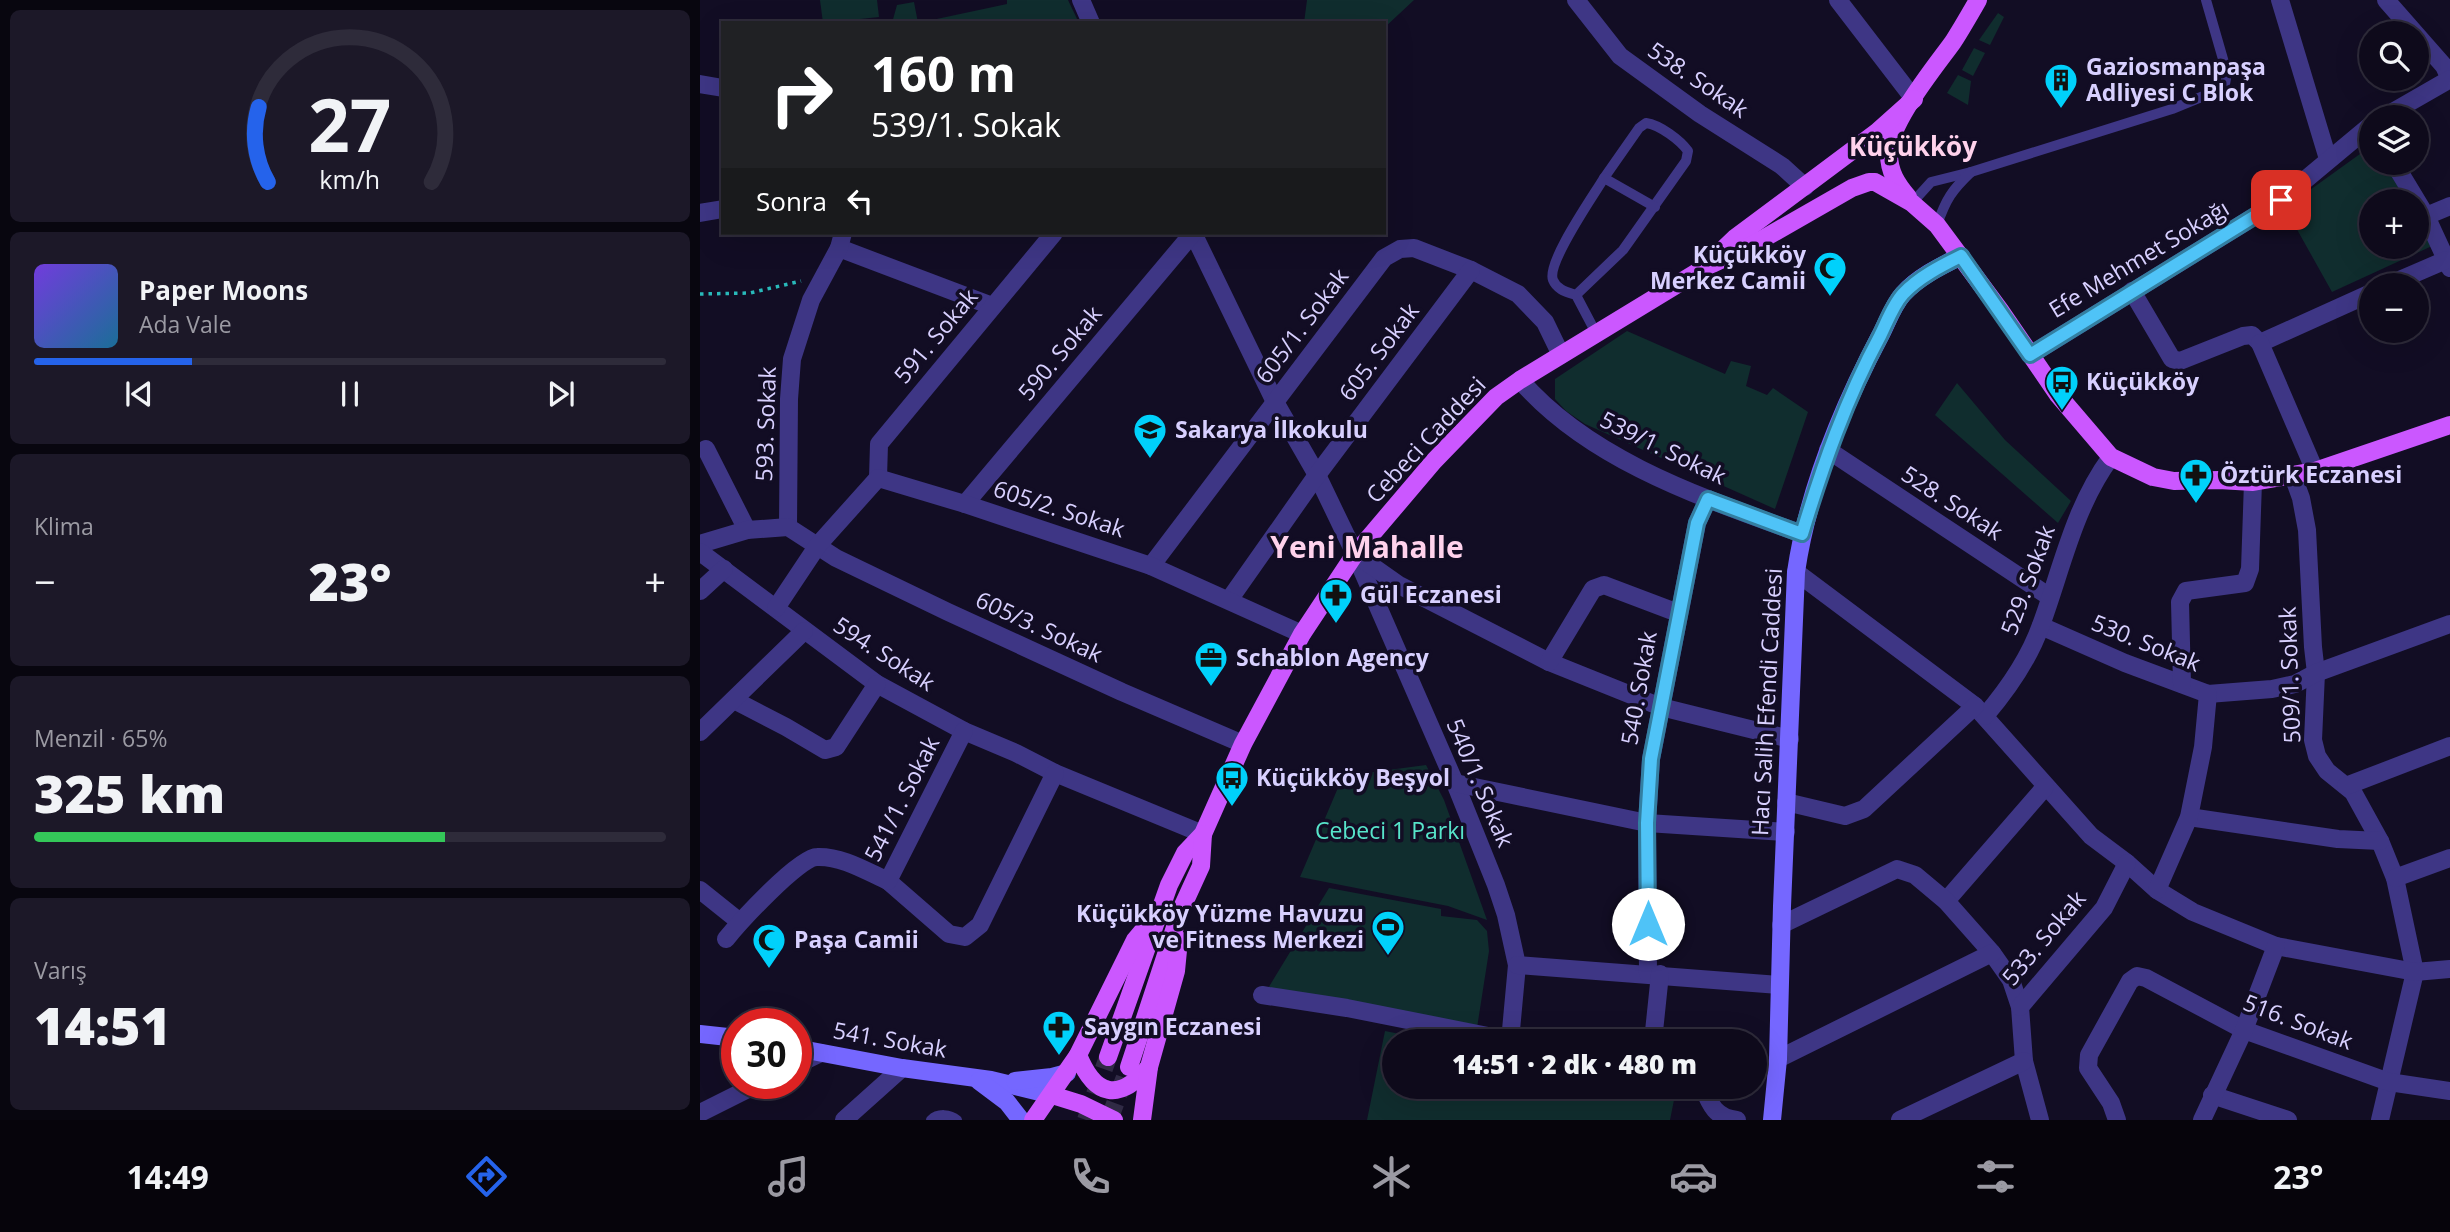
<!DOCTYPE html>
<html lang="tr">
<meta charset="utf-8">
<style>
:root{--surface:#0e0a1b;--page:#1c1828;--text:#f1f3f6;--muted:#9b9aa3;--line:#2e2b3a;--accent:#2563eb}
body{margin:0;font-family:"Open Sans",sans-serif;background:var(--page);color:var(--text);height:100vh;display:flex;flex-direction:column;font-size:26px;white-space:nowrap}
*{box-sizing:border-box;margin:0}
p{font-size:23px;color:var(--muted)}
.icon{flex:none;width:38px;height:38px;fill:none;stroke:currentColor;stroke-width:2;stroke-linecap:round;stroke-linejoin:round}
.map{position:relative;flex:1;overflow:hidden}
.drawer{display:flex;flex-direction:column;gap:10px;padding:10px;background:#08060f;width:700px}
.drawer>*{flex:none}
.hud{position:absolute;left:21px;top:21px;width:665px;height:214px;border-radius:0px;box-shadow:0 7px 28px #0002,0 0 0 2px var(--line);background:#202124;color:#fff;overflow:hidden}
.tools{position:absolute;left:1659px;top:21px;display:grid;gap:14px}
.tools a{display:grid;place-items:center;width:70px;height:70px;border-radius:50%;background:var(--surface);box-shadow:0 7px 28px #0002,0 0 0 2px var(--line);font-size:35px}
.speed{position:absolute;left:21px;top:1008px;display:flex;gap:14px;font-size:35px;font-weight:700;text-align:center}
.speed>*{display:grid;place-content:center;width:91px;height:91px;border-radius:50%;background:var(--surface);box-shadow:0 7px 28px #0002,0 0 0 2px var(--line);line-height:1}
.speed .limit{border:10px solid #d22;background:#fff;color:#111}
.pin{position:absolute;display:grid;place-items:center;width:60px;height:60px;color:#fff;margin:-30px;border-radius:14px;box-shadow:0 4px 10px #0006}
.me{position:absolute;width:77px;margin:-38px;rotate:0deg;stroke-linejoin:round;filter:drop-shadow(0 0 5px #0008)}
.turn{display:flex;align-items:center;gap:24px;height:147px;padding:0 35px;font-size:32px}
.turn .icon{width:91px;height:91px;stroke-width:2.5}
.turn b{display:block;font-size:49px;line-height:60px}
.then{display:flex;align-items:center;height:66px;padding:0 35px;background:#0003;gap:14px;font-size:26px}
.big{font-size:52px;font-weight:800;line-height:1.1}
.drawer .tile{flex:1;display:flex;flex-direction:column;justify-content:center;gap:10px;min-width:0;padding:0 24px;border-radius:10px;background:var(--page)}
.drawer .dial{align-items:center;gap:0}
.dial svg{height:182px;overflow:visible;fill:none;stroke:var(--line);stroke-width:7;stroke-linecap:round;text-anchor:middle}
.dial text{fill:var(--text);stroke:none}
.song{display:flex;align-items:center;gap:21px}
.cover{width:84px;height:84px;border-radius:10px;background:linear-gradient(135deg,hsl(260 70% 55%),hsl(200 70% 35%))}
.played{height:7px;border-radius:4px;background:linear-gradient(90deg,var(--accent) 25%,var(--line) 25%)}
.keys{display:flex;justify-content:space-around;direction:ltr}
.heat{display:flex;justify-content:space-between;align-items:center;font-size:38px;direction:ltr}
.charge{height:10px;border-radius:5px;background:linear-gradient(90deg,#34c759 65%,var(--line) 0)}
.trip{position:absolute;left:682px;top:1029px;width:385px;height:70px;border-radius:35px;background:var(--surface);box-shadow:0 7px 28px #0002,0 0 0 2px var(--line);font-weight:800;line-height:70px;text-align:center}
.tab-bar{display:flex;height:112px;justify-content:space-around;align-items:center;background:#06040b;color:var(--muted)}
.tab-bar .icon{width:49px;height:49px}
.tab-bar .selected{color:var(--accent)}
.tab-bar b{font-size:32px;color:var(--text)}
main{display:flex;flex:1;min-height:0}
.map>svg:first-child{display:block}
.green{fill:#102d2e}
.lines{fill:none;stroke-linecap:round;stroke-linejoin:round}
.primary-tunnel{stroke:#302a45;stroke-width:18;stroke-dasharray:18 9;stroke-linecap:butt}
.path{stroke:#29b9ba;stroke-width:3.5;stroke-dasharray:3.5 5;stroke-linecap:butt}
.lane{stroke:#3e3685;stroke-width:10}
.street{stroke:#3e3685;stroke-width:18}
.secondary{stroke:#7567ff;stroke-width:18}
.primary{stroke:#cb57ff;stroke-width:18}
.route-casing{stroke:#337fa1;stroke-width:18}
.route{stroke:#4fc3f7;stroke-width:12}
.labels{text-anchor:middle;stroke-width:7;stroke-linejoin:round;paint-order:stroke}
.poi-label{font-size:23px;font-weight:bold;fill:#d8d0ff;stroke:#120d24;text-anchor:start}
.street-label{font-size:23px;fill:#d8d0ff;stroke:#120d24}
.park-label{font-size:23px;fill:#57e4ca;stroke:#120d24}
.quarter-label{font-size:26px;font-weight:bold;fill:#ffd2ec;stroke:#120d24}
.district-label{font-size:30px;font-weight:bold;fill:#ffd2ec;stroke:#120d24}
</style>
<main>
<section class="drawer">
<div class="tile dial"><svg viewBox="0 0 100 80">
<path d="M14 69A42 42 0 1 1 86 69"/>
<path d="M14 69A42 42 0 0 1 10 36" stroke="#2563eb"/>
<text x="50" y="56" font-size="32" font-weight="700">27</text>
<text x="50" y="72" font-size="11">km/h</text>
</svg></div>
<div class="tile">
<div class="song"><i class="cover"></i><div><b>Paper Moons</b><p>Ada Vale</p></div></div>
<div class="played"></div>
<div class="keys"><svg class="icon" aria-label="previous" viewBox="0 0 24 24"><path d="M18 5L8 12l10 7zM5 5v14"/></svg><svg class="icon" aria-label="pause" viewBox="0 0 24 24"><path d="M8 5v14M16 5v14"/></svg><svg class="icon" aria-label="next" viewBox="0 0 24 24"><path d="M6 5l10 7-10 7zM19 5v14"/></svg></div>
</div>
<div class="tile"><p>Klima</p>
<div class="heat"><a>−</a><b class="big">23°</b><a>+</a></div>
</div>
<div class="tile"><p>Menzil · 65%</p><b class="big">325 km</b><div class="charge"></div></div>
<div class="tile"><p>Varış</p><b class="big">14:51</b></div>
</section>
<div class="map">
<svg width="1750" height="1120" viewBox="0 0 1750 1120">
<rect width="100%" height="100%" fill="#120d24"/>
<g class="green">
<path d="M120,0h57l2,17 -56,6z"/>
<path d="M307,0h61l11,23h-187l5,-18 17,-3 4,21 89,-19z"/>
<path d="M607,0h107l-30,28v-5h-80z"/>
<path d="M1298,13l6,4 -14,28 -11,-5z"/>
<path d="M1274,48l11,5 -12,23 -11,-6z"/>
<path d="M1258,75l13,6 -3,24 -21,-12z"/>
<path d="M1671,146v17h16l21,38h-37v46h46v-30l15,29 -100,46 -47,-84z"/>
<path d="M927,331l98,43 6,-13 20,5 -5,20 21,9 6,-7 35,24 -33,97 -190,-85 -19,-13 -11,-12v-20z"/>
<path d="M1257,383l48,57 66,61 -13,22 -123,-108z"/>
<path d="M726,765l18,35 43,120 -39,-14 -148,-29 43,-101z"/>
<path d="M629,888l112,21v7l36,4 10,11 2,20 -12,77 -210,-38z"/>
<path d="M685,1031l50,10h-40v46h265l16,3 -6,30h-303z"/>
</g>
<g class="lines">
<g class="primary-tunnel">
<path d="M386,1120l22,-63"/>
<path d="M409,1120l16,-43"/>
</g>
<path class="path" d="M0,294l50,-1 51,-12"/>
<g class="lane">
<path d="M1212,203l19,-21 40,-10 201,-63 39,-16 14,-9 2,-11 -21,-73"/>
<path d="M1237,225c9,-26 15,-35 34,-53"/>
<path d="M876,295l47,-45 63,-89 2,-10c-8,-11 -28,-26 -42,-28l-7,5 -35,50"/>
<path d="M896,333l-20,-38c-9,-3 -19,-5 -23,-15 -7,-17 41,-85 51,-102l51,29"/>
<path d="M231,1120c7,-7 19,-6 26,0"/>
</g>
<g class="street">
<path d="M381,0l10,23"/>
<path d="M876,0l44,56 80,58 82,52 23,21"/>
<path d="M1138,0l76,99"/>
<path d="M1580,0l48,159"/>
<path d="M1686,0l58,66 6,13"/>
<path d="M0,84l23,4"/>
<path d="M1684,117l66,-38"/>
<path d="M1694,163l32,53 24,52"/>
<path d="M0,213l23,-4"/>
<path d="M1726,216l24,-10"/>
<path d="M493,233l82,169 42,73 38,79 100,229 41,102 10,30 11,50 -7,76"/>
<path d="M139,248l153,58"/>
<path d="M1688,285l58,-25"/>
<path d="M1432,291l40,68 8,2 63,-25 9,-1 8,8 111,-50"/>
<path d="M1560,343l55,128"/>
<path d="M1330,355l251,-155 90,-75"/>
<path d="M820,380c70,81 183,118 282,154"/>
<path d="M6,449l41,81"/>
<path d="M1128,450l222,147"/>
<path d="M1593,476l8,22 6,32 6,117 3,26 -3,67 4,16 10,15 26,21 27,49 15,37 20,94 -35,148"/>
<path d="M178,478l1,-34 175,-211"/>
<path d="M265,504l228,-271"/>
<path d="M88,527l1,-128 3,-40 19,-59 28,-52 4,-15"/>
<path d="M0,544l47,-14 41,-3 48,31 112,54 174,80 121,52"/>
<path d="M0,552l177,132 87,47 52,22 39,20 148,61"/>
<path d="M655,554l44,31 150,77 112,45 129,32"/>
<path d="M451,566l233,-308 16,-9 14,-1 57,22 47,24 27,28 16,33"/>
<path d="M1096,572l179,134 116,130 36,27 30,27 36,22 83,34 139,26 35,-3"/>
<path d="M0,591l24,-22"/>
<path d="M529,600l88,-125 154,-205"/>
<path d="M76,608l42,-63 60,-67 87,26 186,62 151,68"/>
<path d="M1341,626l84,37 83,31 64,-5 23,-5 21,-11 134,-49"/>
<path d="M849,662l44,-73 11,-4 74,28"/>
<path d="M1482,684l-2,-82 6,-11 59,-8 5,-14 3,-87"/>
<path d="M34,700l52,27 39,23 11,-3 41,-63"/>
<path d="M1285,716c23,-27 44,-57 56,-91 21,-57 33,-118 70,-168"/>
<path d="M0,732l104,-101"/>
<path d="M755,783l192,40 139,9"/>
<path d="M1646,786l104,-40"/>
<path d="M1086,802l59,14 19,-7 111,-103"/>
<path d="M1489,817l149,22 42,2"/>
<path d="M1695,878l55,-20"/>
<path d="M188,881l61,53 16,3 15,-12 75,-152"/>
<path d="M0,890l40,32"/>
<path d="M1457,890l32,-73 14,-70 5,-53"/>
<path d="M1246,901l99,-114"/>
<path d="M1081,925l116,-56 18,6 31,26 46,52 19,27 9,27 4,54 16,59"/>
<path d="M26,939c13,-16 73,-82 91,-82 25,-1 49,14 71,24l76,-150"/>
<path d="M817,965l262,20"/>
<path d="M948,974l-1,-151 4,-64 46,-236 11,-24"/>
<path d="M562,995l85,13 166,33"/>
<path d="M1320,1007l84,-99 23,-45"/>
<path d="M953,1041l7,-67"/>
<path d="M1078,1059l214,-106"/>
<path d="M96,1065l25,-12"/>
<path d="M1003,1087c7,18 13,31 34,33"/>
<path d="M1512,1095l76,25"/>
<path d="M0,1113l60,-30"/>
<path d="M144,1120l58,-52"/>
<path d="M1200,1120l124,-59"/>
<path d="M1417,1120l-6,-17 -23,-35 1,-13 41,-74 7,-5 9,2 98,52 145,52 61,9"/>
<path d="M1502,1120l42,-90 32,-84"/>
</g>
<g class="secondary">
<path d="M0,1034l37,4"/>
<path d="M96,1048l106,20 89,12 61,15"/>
<path d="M279,1081l28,21 14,18"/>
<path d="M315,1081l37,-4 15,-4"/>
<path d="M1072,1120l6,-61 4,-153 14,-334c12,-82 45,-162 84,-236 7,-13 13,-31 23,-42 15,-17 38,-28 58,-38"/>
</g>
<g class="primary">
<path d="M1208,197c-11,-13 -19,-25 -19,-43 -1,-30 46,-87 64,-112 9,-14 17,-28 25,-42"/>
<path d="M1012,260l23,-22 142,-106 37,-33"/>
<path d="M378,1055c17,42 41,47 71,12"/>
<path d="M408,1057l61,-172 16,-32 18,-19 40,-90 59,-110 53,-80 79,-93 62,-64 24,-17 184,-112 50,-24 98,-56 17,-6h6l37,21 25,22 63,85 58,85 53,62 42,20 21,4 45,-1 34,2 62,-11 135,-46"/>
<path d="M429,1067l51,-155 21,-46 2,-32"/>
<path d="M352,1095l29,9 33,16"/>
<path d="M333,1120l45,-65 57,-115 16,-19"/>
<path d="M442,1120l7,-53 27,-96 3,-31"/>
</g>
</g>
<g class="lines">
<defs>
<path id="route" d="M948,924l-1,-101 4,-64 46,-236 11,-24 94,35c21,-69 44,-135 78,-198 7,-14 13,-31 23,-42 16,-17 38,-28 58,-38l69,99 251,-155"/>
</defs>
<use href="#route" class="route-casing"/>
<use href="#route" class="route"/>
</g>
<defs>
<symbol id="building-pin" viewBox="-11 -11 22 30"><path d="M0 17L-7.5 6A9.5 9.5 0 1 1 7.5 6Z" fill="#00d1fb" stroke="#120d24"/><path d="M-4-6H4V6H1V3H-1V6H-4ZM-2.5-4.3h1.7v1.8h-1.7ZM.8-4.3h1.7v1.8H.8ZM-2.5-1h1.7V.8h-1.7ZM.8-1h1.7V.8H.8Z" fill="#111"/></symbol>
<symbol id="mosque-pin" viewBox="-11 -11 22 30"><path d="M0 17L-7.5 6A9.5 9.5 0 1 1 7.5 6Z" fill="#00d1fb" stroke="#120d24"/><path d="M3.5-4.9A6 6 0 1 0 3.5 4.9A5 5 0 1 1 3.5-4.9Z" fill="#111"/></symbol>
<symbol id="bus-pin" viewBox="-11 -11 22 30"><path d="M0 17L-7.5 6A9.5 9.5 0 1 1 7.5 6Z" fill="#00d1fb" stroke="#120d24"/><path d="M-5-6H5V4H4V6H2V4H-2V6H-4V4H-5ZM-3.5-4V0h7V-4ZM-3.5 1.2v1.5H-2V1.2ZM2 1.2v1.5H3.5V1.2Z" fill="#111"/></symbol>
<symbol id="school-pin" viewBox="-11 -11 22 30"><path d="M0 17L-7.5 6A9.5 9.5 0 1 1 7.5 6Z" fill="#00d1fb" stroke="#120d24"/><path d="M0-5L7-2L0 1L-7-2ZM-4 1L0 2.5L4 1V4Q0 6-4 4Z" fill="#111"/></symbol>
<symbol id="pharmacy-pin" viewBox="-11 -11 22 30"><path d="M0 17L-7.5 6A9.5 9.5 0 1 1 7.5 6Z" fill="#00d1fb" stroke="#120d24"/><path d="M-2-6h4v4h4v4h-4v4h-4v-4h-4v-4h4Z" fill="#111"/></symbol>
<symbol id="office-pin" viewBox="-11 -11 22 30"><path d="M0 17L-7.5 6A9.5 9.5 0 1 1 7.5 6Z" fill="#00d1fb" stroke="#120d24"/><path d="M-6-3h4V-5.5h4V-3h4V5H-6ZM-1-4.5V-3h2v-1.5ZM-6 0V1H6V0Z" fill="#111"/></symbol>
<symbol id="stadium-pin" viewBox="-11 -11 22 30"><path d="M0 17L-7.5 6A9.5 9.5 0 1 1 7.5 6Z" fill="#00d1fb" stroke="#120d24"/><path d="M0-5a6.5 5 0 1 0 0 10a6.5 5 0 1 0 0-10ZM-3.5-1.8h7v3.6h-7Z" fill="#111"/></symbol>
</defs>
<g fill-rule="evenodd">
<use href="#building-pin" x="1342" y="61" width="38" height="52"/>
<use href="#mosque-pin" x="1111" y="249" width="38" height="52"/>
<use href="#bus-pin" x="1343" y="363" width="38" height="52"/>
<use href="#school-pin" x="431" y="411" width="38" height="52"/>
<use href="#pharmacy-pin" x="1477" y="456" width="38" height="52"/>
<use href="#pharmacy-pin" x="617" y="576" width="38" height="52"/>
<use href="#office-pin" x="492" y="639" width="38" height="52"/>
<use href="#bus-pin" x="513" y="759" width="38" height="52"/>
<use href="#stadium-pin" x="669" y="908" width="38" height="52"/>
<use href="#mosque-pin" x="50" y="921" width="38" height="52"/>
<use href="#pharmacy-pin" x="340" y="1008" width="38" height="52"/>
</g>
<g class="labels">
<g class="poi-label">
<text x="1386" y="75">Gaziosmanpaşa<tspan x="1386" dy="26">Adliyesi C Blok</tspan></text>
<text x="1106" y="263" text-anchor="end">Küçükköy<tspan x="1106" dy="26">Merkez Camii</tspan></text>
<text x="1386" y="390">Küçükköy</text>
<text x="475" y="438">Sakarya İlkokulu</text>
<text x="1520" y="483">Öztürk Eczanesi</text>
<text x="660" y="603">Gül Eczanesi</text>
<text x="536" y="666">Schablon Agency</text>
<text x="556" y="786">Küçükköy Beşyol</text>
<text x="664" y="922" text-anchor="end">Küçükköy Yüzme Havuzu<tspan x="664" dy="26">ve Fitness Merkezi</tspan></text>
<text x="94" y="948">Paşa Camii</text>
<text x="384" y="1035">Saygın Eczanesi</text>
</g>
<g class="street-label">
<text transform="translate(998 80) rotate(34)" y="8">538. Sokak</text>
<text transform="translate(1439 259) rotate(-31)" y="8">Efe Mehmet Sokağı</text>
<text transform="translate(602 326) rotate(-53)" y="8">605/1. Sokak</text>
<text transform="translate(236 336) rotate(-50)" y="8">591. Sokak</text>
<text transform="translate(679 352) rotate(-53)" y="8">605. Sokak</text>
<text transform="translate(360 353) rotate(-50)" y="8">590. Sokak</text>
<text transform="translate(66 424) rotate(-88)" y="8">593. Sokak</text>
<text transform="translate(726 440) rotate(-47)" y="8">Cebeci Caddesi</text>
<text transform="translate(963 448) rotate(26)" y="8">539/1. Sokak</text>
<text transform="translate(1252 503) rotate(33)" y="8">528. Sokak</text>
<text transform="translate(359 509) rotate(18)" y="8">605/2. Sokak</text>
<text transform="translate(1328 580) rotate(-70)" y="8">529. Sokak</text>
<text transform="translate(339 627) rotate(25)" y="8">605/3. Sokak</text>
<text transform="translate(1446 643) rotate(22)" y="8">530. Sokak</text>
<text transform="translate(184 654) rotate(33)" y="8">594. Sokak</text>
<text transform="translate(1590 675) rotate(-92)" y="8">509/1. Sokak</text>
<text transform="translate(939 688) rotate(-80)" y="8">540. Sokak</text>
<text transform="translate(1067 702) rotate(-87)" y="8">Hacı Salih Efendi Caddesi</text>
<text transform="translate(780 783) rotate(67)" y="8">540/1. Sokak</text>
<text transform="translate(202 799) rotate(-63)" y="8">541/1. Sokak</text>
<text transform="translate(1344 938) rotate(-50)" y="8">533. Sokak</text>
<text transform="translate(1598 1022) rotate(21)" y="8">516. Sokak</text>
<text transform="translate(190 1040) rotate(10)" y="8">541. Sokak</text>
</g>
<g class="park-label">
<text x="690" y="839">Cebeci 1 Parkı</text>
</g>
<g class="quarter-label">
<text x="1213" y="156">Küçükköy</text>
</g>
<g class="district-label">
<text x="667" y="558">Yeni Mahalle</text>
</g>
</g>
</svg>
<div class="tools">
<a><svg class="icon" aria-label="search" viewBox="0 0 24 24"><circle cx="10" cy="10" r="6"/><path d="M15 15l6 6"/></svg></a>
<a><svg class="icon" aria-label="layers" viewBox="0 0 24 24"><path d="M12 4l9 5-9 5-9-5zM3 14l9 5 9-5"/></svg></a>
<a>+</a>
<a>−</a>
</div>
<div class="speed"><div class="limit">30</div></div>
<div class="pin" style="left:1581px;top:200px;background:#d93025"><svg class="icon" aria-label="arrive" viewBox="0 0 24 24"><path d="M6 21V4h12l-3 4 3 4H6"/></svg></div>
<svg class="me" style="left:948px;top:924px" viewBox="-20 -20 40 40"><circle r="19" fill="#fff"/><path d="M0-13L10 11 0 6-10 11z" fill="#4fc3f7"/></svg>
<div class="trip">14:51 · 2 dk · 480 m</div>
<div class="hud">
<div class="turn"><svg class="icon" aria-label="right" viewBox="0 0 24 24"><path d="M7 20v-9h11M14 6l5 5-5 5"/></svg><div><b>160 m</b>539/1. Sokak</div></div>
<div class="then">Sonra<svg class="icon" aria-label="left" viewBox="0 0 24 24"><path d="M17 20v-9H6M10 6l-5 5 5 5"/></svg></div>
</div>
</div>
</main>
<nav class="tab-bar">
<b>14:49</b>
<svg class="icon selected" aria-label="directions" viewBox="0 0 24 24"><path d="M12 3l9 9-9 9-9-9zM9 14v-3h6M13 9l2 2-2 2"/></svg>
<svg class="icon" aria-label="music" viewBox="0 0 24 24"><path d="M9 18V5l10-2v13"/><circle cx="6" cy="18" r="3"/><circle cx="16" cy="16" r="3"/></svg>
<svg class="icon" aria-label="phone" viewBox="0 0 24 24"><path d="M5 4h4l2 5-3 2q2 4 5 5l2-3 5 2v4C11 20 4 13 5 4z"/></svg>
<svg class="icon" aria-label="climate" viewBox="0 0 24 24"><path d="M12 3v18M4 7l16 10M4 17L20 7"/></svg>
<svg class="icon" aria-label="car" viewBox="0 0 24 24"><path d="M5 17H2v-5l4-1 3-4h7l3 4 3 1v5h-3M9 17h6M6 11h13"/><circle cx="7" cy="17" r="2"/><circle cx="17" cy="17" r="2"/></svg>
<svg class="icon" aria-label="filters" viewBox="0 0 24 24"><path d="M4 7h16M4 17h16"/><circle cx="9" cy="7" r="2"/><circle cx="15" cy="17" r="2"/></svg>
<b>23°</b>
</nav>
